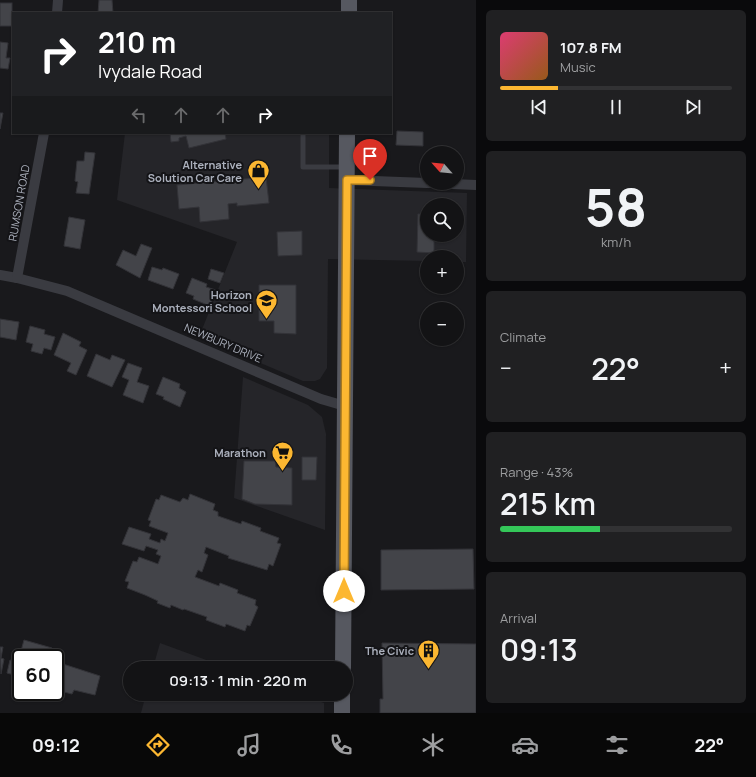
<!DOCTYPE html>
<meta charset="utf-8">
<style>
:root{--surface:#131315;--page:#202022;--text:#f1f3f6;--muted:#9d9ea0;--line:#323234;--accent:#fcb731}
body{margin:0;font-family:Manrope,sans-serif;background:var(--page);color:var(--text);height:100vh;display:flex;flex-direction:column;font-size:15px;white-space:nowrap}
*{box-sizing:border-box;margin:0}
p{font-size:13px;color:var(--muted)}
.icon{flex:none;width:22px;height:22px;fill:none;stroke:currentColor;stroke-width:2;stroke-linecap:round;stroke-linejoin:round}
.map{position:relative;flex:1;overflow:hidden}
.drawer{display:flex;flex-direction:column;gap:10px;padding:10px;background:#0a0a0c;width:280px}
.drawer>*{flex:none}
.guide{position:absolute;left:12px;top:12px;width:380px;height:122px;border-radius:0px;box-shadow:0 1px 3px #0004,0 0 0 1px var(--line);background:#202124;color:#fff;overflow:hidden}
.needle{width:26px;rotate:297deg}
.controls{position:absolute;left:420px;top:146px;display:grid;gap:8px}
.controls a{display:grid;place-items:center;width:44px;height:44px;border-radius:50%;background:var(--surface);box-shadow:0 1px 3px #0004,0 0 0 1px var(--line);font-size:20px}
.speed{position:absolute;left:12px;top:649px;display:flex;gap:8px;font-size:20px;font-weight:700;text-align:center}
.speed>*{display:grid;place-content:center;width:52px;height:52px;border-radius:50%;background:var(--surface);box-shadow:0 1px 3px #0004,0 0 0 1px var(--line);line-height:1}
.speed .limit{border:2px solid #111;border-radius:6px;background:#fff;color:#111}
.pin{position:absolute;display:grid;place-items:center;width:34px;height:34px;color:#fff;margin:-41px -17px;border-radius:50% 50% 50% 0;rotate:-45deg;box-shadow:0 0 4px #0007}
.pin .icon{rotate:45deg}
.me{position:absolute;width:44px;margin:-22px;rotate:0deg;stroke-linejoin:round;filter:drop-shadow(0 0 3px #0008)}
.turn{display:flex;align-items:center;gap:14px;height:84px;padding:0 20px;font-size:18px}
.turn .icon{width:52px;height:52px;stroke-width:2.5}
.turn b{display:block;font-size:28px;line-height:34px}
.lanes{display:flex;align-items:center;height:38px;padding:0 20px;background:#0003;justify-content:center;gap:20px;direction:ltr}
.lanes .off{opacity:.35}
.big{font-size:30px;font-weight:600;line-height:1.1}
.drawer .tile{flex:1;display:flex;flex-direction:column;justify-content:center;gap:6px;min-width:0;padding:0 14px;border-radius:6px;background:var(--page)}
.drawer .dial{align-items:center;gap:0}
.dial b{font-size:52px;line-height:1}
.song{display:flex;align-items:center;gap:12px}
.cover{width:48px;height:48px;border-radius:6px;background:linear-gradient(135deg,hsl(340 70% 55%),hsl(30 70% 35%))}
.played{height:4px;border-radius:2px;background:linear-gradient(90deg,var(--accent) 25%,var(--line) 25%)}
.keys{display:flex;justify-content:space-around;direction:ltr}
.heat{display:flex;justify-content:space-between;align-items:center;font-size:22px;direction:ltr}
.charge{height:6px;border-radius:3px;background:linear-gradient(90deg,#34c759 43%,var(--line) 0)}
.trip{position:absolute;left:123px;top:661px;width:230px;height:40px;border-radius:20px;background:var(--surface);box-shadow:0 1px 3px #0004,0 0 0 1px var(--line);font-weight:600;line-height:40px;text-align:center}
.tabs{display:flex;height:64px;justify-content:space-around;align-items:center;background:#080808;color:var(--muted)}
.tabs .icon{width:28px;height:28px}
.tabs .active{color:var(--accent)}
.tabs b{font-size:18px;color:var(--text)}
main{display:flex;flex:1;min-height:0}
.map>svg:first-child{display:block}
.built{fill:#252529;fill-rule:evenodd}
.building{fill:#434449;stroke:#333338}
.lines{fill:none;stroke-linecap:round;stroke-linejoin:round}
.service{stroke:#3a3b41;stroke-width:5}
.minor{stroke:#3a3b41;stroke-width:10}
.primary{stroke:#565860;stroke-width:16}
.route-casing{stroke:#a47720;stroke-width:10}
.route{stroke:#fcb731;stroke-width:7}
.labels{text-anchor:middle;stroke-width:4;stroke-linejoin:round;paint-order:stroke}
.poi-label{font-size:11px;font-weight:bold;fill:#abb0bc;stroke:#141417;text-anchor:end}
.street-label{font-size:11px;fill:#abb0bc;stroke:#141417}
</style>
<main>
<div class="map">
<svg width="476" height="713" viewBox="0 0 476 713">
<rect width="100%" height="100%" fill="#19191c"/>
<g class="built">
<path d="M125,133h204v55l138,5 -1,69h-9v-5h-30v4l-99,-2 -1,109 -7,11 -5,2h-12l-104,-44 38,-95 -120,-42zM427,205h30v30h-30z"/>
<path d="M243,377l65,28 14,12 4,17 -1,96 -91,-32z"/>
<path d="M160,643l68,25h-75z"/>
<path d="M146,694h152l26,9v10h-183z"/>
</g>
<g class="building">
<path d="M99,0h13l1,13h-15z"/>
<rect x="0" y="3" width="12" height="23"/>
<path d="M0,42l8,1 -2,15h4l-2,11 -8,-1z"/>
<path d="M0,113h3l-3,16z"/>
<path d="M397,131l26,1v14l-27,-1z"/>
<path d="M170,133h55l1,6 -37,9 -3,-12 -7,2v3l-8,1z"/>
<path d="M85,152l10,1 -6,41 -13,-1 2,-11 -3,-1 2,-20h7z"/>
<path d="M266,177l3,26 -32,3v-3l-9,1 1,15 -29,3 -1,-15 -20,2 -2,-24z"/>
<path d="M418,214h9v21h7v18l-17,-1z"/>
<path d="M69,217l16,3 -5,29 -16,-3z"/>
<path d="M302,231v24l-24,1 -1,-24z"/>
<path d="M141,244l11,4 -12,30 -24,-13 7,-15 13,6z"/>
<path d="M152,267l10,3 1,-2 16,6 -6,15 -25,-9z"/>
<path d="M211,269l13,4 -4,10 -12,-4z"/>
<path d="M192,278l15,6 -1,3 10,3 -6,16 -17,-7 1,-3 -8,-3z"/>
<path d="M259,285h37v49l-22,-1v-12h-15z"/>
<path d="M0,319l19,3 -3,18 -16,-3z"/>
<path d="M30,326l15,4 -1,4 11,3 -4,13 -7,-2 -2,6 -11,-3 2,-7 -7,-2z"/>
<path d="M63,333l18,9 -2,4 8,4 -11,25 -9,-4 4,-8 -17,-8z"/>
<path d="M96,354l14,6 2,-5 13,5 -13,27 -25,-11z"/>
<path d="M128,363l14,5 -5,14 12,4 -6,17 -20,-8 6,-15 -7,-3z"/>
<path d="M163,377l17,7 -1,4 7,4 -6,15 -17,-8 1,-2 -8,-3z"/>
<path d="M302,457h15l-1,23h-14z"/>
<path d="M244,461h31l1,6 16,1v37l-37,-1 -13,-5z"/>
<path d="M190,494l25,10 -2,6 5,2v4l23,8 1,-3 19,7 -1,3 19,7 -2,5 4,1 -8,22 -4,-2 -2,6 -39,-12 1,-2 -23,-9 -2,6 4,2 -6,17 -4,-2 -3,7 24,9 1,-3 18,7 -1,3 19,7 -1,5 3,2 -8,19 -3,-1 -2,6 -19,-7 -1,3 -19,-7 1,-3 -23,-8 -1,1 -12,-5 -1,3 -13,-5 1,-2 -13,-6 -18,-7 2,-6 -4,-1 8,-20 4,1 2,-5 19,7 3,-8 -5,-2 2,-4 -12,-4 -2,5 -22,-7 7,-17 22,7 -2,5 11,4 1,-4 4,2 3,-8 -19,-7 2,-5 -3,-1 8,-21 3,1 2,-5 19,7 3,-4 5,2z"/>
<path d="M473,549l1,40 -93,1v-40z"/>
<path d="M24,640l28,8 -3,10h-28v19l-14,-4 3,-13 8,2z"/>
<path d="M382,643l94,1v69h-96v-14h3z"/>
<path d="M0,647h3l-2,11 3,1 -3,15z"/>
<path d="M63,664l37,12 -5,19 -21,-5 -2,4 -16,-4z"/>
</g>
<g class="lines">
<path class="service" d="M303,133v34h41"/>
<g class="minor">
<path d="M57,13l1,-13"/>
<path d="M347,180l80,3"/>
<path d="M430,183l46,2"/>
<path d="M0,275l17,3 50,13 254,108 24,7"/>
<path d="M17,278l27,-145"/>
</g>
<g class="primary">
<path d="M349,13v-13"/>
<path d="M343,668l4,-535"/>
<path d="M342,713v-19"/>
</g>
</g>
<g class="lines">
<defs>
<path id="route" d="M344,591l3,-411h23"/>
</defs>
<use href="#route" class="route-casing"/>
<use href="#route" class="route"/>
</g>
<defs>
<symbol id="shop-pin" viewBox="-11 -11 22 30"><path d="M0 17L-7.5 6A9.5 9.5 0 1 1 7.5 6Z" fill="#fcb731" stroke="#141417"/><path d="M-5-2.5h2.3a2.7 3.5 0 0 1 5.4 0H5L5.5 6h-11ZM-1.5-2.5h3a1.5 2.3 0 0 0-3 0Z" fill="#111"/></symbol>
<symbol id="school-pin" viewBox="-11 -11 22 30"><path d="M0 17L-7.5 6A9.5 9.5 0 1 1 7.5 6Z" fill="#fcb731" stroke="#141417"/><path d="M0-5L7-2L0 1L-7-2ZM-4 1L0 2.5L4 1V4Q0 6-4 4Z" fill="#111"/></symbol>
<symbol id="supermarket-pin" viewBox="-11 -11 22 30"><path d="M0 17L-7.5 6A9.5 9.5 0 1 1 7.5 6Z" fill="#fcb731" stroke="#141417"/><path d="M-6-5.5h2.5l.6 2H6L4.5 2H-2.5L-4.4-4H-6ZM-1.5 3.2a1.3 1.3 0 1 0 .1 0ZM3 3.2a1.3 1.3 0 1 0 .1 0Z" fill="#111"/></symbol>
<symbol id="building-pin" viewBox="-11 -11 22 30"><path d="M0 17L-7.5 6A9.5 9.5 0 1 1 7.5 6Z" fill="#fcb731" stroke="#141417"/><path d="M-4-6H4V6H1V3H-1V6H-4ZM-2.5-4.3h1.7v1.8h-1.7ZM.8-4.3h1.7v1.8H.8ZM-2.5-1h1.7V.8h-1.7ZM.8-1h1.7V.8H.8Z" fill="#111"/></symbol>
</defs>
<g fill-rule="evenodd">
<use href="#shop-pin" x="246" y="158" width="25" height="34"/>
<use href="#school-pin" x="254" y="288" width="25" height="34"/>
<use href="#supermarket-pin" x="270" y="440" width="25" height="34"/>
<use href="#building-pin" x="416" y="638" width="25" height="34"/>
</g>
<g class="labels">
<g class="poi-label">
<text x="242" y="169">Alternative<tspan x="242" dy="13">Solution Car Care</tspan></text>
<text x="252" y="299">Horizon<tspan x="252" dy="13">Montessori School</tspan></text>
<text x="266" y="457">Marathon</text>
<text x="414" y="655">The Civic</text>
</g>
<g class="street-label">
<text transform="translate(19 203) rotate(-80)" y="4">RUMSON ROAD</text>
<text transform="translate(223 343) rotate(23)" y="4">NEWBURY DRIVE</text>
</g>
</g>
</svg>
<div class="controls">
<a><svg class="needle" viewBox="-14 -14 28 28"><path d="M0-13l5 13h-10z" fill="#e53935"/><path d="M0 13l5-13h-10z" fill="#9d9ea0"/></svg></a>
<a><svg class="icon" aria-label="search" viewBox="0 0 24 24"><circle cx="10" cy="10" r="6"/><path d="M15 15l6 6"/></svg></a>
<a>+</a>
<a>−</a>
</div>
<div class="speed"><div class="limit">60</div></div>
<div class="pin" style="left:370px;top:180px;background:#d93025"><svg class="icon" aria-label="arrive" viewBox="0 0 24 24"><path d="M6 21V4h12l-3 4 3 4H6"/></svg></div>
<svg class="me" style="left:344px;top:591px" viewBox="-20 -20 40 40"><circle r="19" fill="#fff"/><path d="M0-13L10 11 0 6-10 11z" fill="#fcb731"/></svg>
<div class="trip">09:13 · 1 min · 220 m</div>
<div class="guide">
<div class="turn"><svg class="icon" aria-label="right" viewBox="0 0 24 24"><path d="M7 20v-9h11M14 6l5 5-5 5"/></svg><div><b>210 m</b>Ivydale Road</div></div>
<div class="lanes"><svg class="icon off" aria-label="left" viewBox="0 0 24 24"><path d="M17 20v-9H6M10 6l-5 5 5 5"/></svg><svg class="icon off" aria-label="ahead" viewBox="0 0 24 24"><path d="M12 20V5M6 11l6-6 6 6"/></svg><svg class="icon off" aria-label="ahead" viewBox="0 0 24 24"><path d="M12 20V5M6 11l6-6 6 6"/></svg><svg class="icon" aria-label="right" viewBox="0 0 24 24"><path d="M7 20v-9h11M14 6l5 5-5 5"/></svg></div>
</div>
</div>
<section class="drawer">
<div class="tile">
<div class="song"><i class="cover"></i><div><b>107.8 FM</b><p>Music</p></div></div>
<div class="played"></div>
<div class="keys"><svg class="icon" aria-label="previous" viewBox="0 0 24 24"><path d="M18 5L8 12l10 7zM5 5v14"/></svg><svg class="icon" aria-label="pause" viewBox="0 0 24 24"><path d="M8 5v14M16 5v14"/></svg><svg class="icon" aria-label="next" viewBox="0 0 24 24"><path d="M6 5l10 7-10 7zM19 5v14"/></svg></div>
</div>
<div class="tile dial"><b>58</b><p>km/h</p></div>
<div class="tile"><p>Climate</p>
<div class="heat"><a>−</a><b class="big">22°</b><a>+</a></div>
</div>
<div class="tile"><p>Range · 43%</p><b class="big">215 km</b><div class="charge"></div></div>
<div class="tile"><p>Arrival</p><b class="big">09:13</b></div>
</section>
</main>
<nav class="tabs">
<b>09:12</b>
<svg class="icon active" aria-label="directions" viewBox="0 0 24 24"><path d="M12 3l9 9-9 9-9-9zM9 14v-3h6M13 9l2 2-2 2"/></svg>
<svg class="icon" aria-label="music" viewBox="0 0 24 24"><path d="M9 18V5l10-2v13"/><circle cx="6" cy="18" r="3"/><circle cx="16" cy="16" r="3"/></svg>
<svg class="icon" aria-label="phone" viewBox="0 0 24 24"><path d="M5 4h4l2 5-3 2q2 4 5 5l2-3 5 2v4C11 20 4 13 5 4z"/></svg>
<svg class="icon" aria-label="climate" viewBox="0 0 24 24"><path d="M12 3v18M4 7l16 10M4 17L20 7"/></svg>
<svg class="icon" aria-label="car" viewBox="0 0 24 24"><path d="M5 17H2v-5l4-1 3-4h7l3 4 3 1v5h-3M9 17h6M6 11h13"/><circle cx="7" cy="17" r="2"/><circle cx="17" cy="17" r="2"/></svg>
<svg class="icon" aria-label="filters" viewBox="0 0 24 24"><path d="M4 7h16M4 17h16"/><circle cx="9" cy="7" r="2"/><circle cx="15" cy="17" r="2"/></svg>
<b>22°</b>
</nav>
